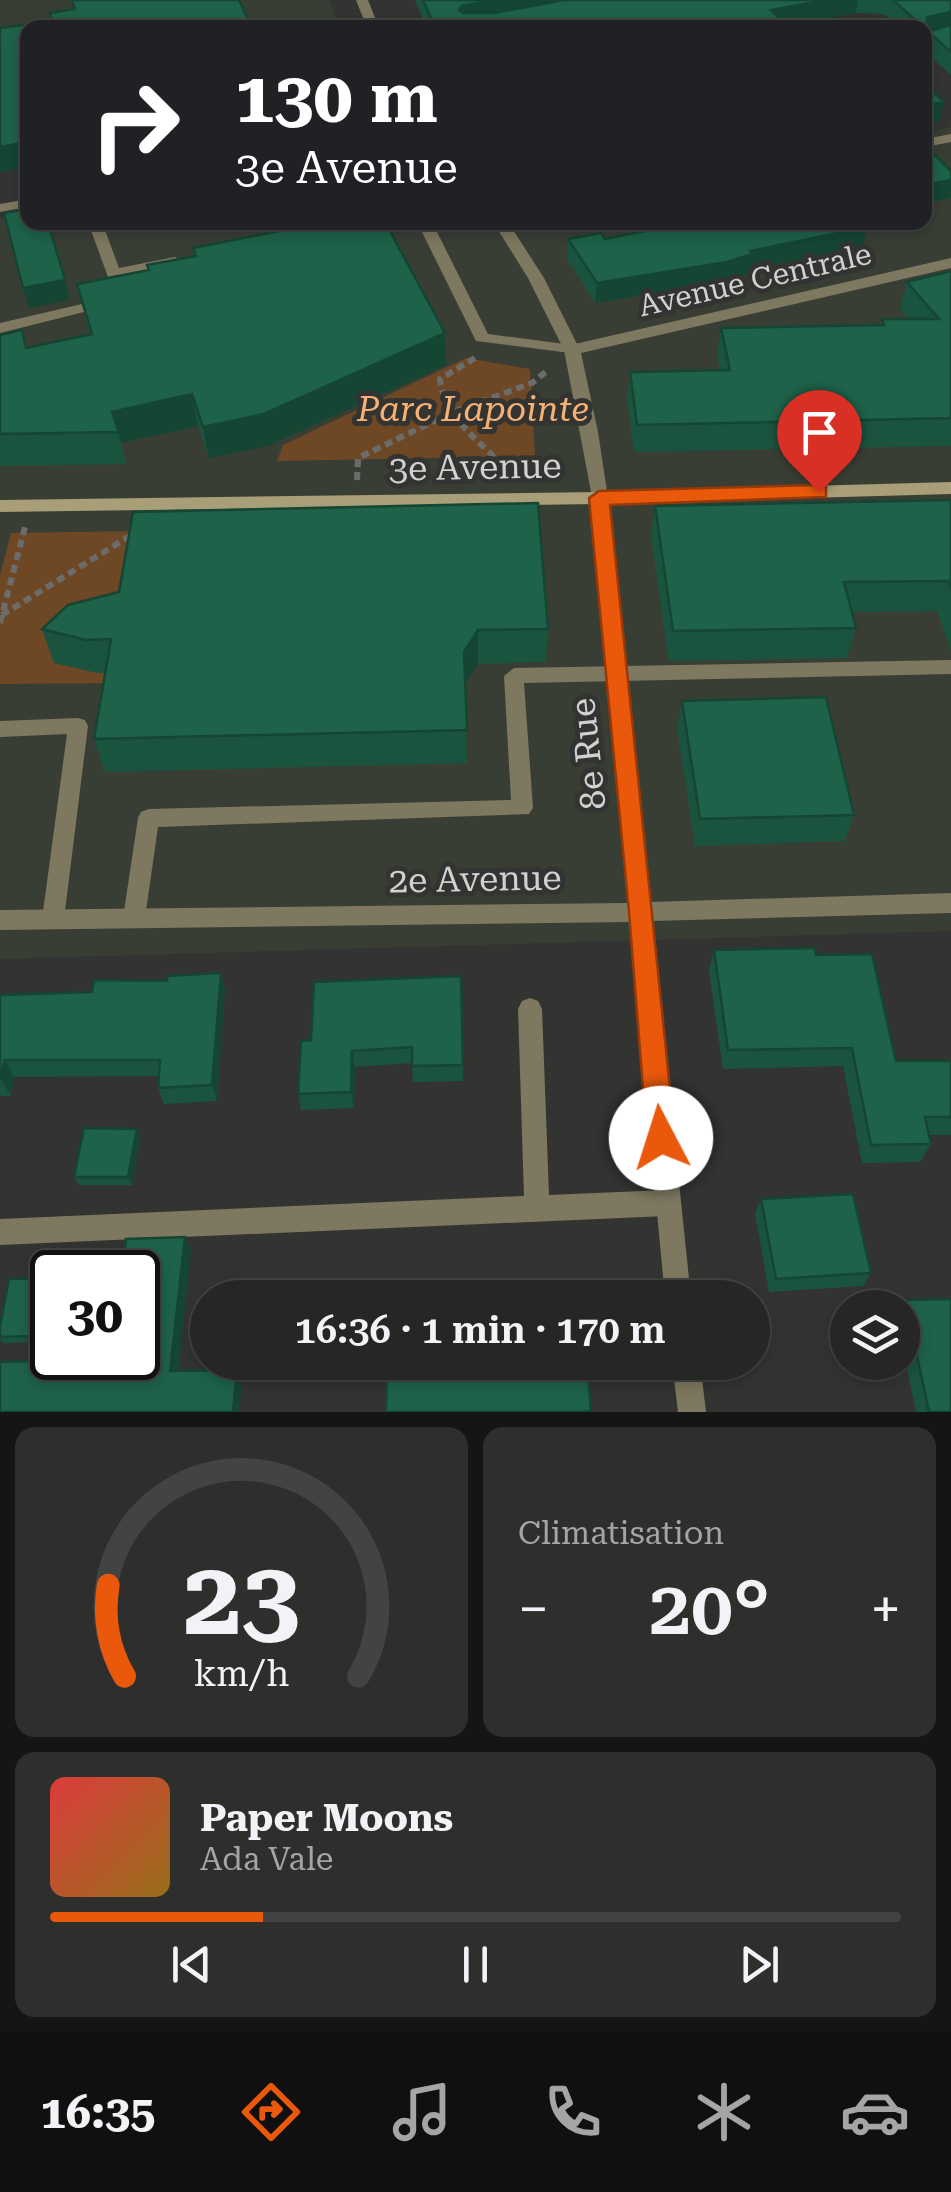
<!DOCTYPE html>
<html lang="fr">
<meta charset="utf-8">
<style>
:root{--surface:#262725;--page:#2e2f2d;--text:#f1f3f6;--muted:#a4a5a7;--line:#424442;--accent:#ea580c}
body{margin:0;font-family:"Roboto Serif",serif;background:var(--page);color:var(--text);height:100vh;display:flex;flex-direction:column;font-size:38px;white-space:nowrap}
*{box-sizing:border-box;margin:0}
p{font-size:32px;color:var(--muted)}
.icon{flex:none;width:55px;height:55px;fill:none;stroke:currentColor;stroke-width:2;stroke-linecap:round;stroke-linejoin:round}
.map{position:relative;height:1412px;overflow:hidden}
.side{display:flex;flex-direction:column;gap:15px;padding:15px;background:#151514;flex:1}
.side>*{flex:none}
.guide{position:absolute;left:20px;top:20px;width:912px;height:210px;border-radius:20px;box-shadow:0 5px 15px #0003,0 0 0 2px var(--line);background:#202124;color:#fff;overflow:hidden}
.fabs{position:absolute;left:830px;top:1290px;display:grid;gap:20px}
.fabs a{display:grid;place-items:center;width:90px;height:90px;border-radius:50%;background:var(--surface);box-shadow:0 5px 15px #0003,0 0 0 2px var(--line);font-size:50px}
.speed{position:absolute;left:30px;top:1250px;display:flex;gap:20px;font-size:50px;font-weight:700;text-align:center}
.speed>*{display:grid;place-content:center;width:130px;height:130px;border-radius:50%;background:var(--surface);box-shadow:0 5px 15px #0003,0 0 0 2px var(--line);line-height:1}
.speed .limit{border:5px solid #111;border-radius:15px;background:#fff;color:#111}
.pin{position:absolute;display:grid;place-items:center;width:85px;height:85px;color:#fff;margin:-102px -42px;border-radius:50% 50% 50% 0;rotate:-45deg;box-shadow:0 0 10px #0007}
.pin .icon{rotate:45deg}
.me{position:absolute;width:110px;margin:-55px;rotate:355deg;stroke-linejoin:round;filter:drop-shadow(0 0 8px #0008)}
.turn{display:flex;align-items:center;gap:35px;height:210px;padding:0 50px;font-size:45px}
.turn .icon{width:130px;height:130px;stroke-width:2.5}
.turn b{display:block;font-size:70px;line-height:85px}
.big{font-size:75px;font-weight:600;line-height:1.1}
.side .widget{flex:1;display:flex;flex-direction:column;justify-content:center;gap:15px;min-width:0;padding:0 35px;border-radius:20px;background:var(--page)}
.side .dial{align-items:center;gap:0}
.dial svg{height:260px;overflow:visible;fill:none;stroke:var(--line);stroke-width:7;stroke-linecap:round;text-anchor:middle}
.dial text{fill:var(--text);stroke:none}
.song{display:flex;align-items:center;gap:30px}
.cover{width:120px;height:120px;border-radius:15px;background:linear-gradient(135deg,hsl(0 70% 55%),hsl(40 70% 35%))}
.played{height:10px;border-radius:5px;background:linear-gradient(90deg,var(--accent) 25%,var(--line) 25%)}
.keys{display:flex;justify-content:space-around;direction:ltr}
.heat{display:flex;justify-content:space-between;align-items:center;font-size:55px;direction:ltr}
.side .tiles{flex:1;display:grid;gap:15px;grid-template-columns:1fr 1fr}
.widget:last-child{grid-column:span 2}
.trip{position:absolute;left:190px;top:1280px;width:580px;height:100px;border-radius:50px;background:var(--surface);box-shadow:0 5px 15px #0003,0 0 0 2px var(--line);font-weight:600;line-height:100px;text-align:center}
.tab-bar{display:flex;height:160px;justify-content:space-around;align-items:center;background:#0f100f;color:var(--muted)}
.tab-bar .icon{width:70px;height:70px}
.tab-bar .selected{color:var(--accent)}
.tab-bar b{font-size:45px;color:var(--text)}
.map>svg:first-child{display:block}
.built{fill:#393e35}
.green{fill:#6e4724}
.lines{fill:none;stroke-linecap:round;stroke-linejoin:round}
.path{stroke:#6c6d6b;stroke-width:6;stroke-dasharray:8 5;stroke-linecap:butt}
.service{fill:#7e7860;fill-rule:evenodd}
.minor{fill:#7e7860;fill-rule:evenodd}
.tertiary{fill:#7e7860;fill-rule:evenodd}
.secondary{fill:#a89e78;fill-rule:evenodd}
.wall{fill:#1a543f}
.shaded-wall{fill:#154533}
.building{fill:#1e6249;stroke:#154533;stroke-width:2.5}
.route{fill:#ea580c;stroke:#983908;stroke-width:2.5}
.labels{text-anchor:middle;stroke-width:10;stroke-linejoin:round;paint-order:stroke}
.far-street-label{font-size:30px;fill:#d1d2d0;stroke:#333431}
.park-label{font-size:35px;font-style:italic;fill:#f5b076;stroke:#333431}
.street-label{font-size:35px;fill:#d1d2d0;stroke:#333431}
</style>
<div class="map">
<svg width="951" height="1412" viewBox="0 0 951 1412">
<rect width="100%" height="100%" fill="#333431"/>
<g class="built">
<path d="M0,0h329l10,27 -311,1 -28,79z"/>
<path d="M951,127v804l-951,28v-741l27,-5 1,9h897v-90z"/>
</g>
<g class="green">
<path d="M466,358l64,11 5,87 -258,5 6,-16z"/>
<path d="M137,531l-23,152 -114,1v-109l11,-42z"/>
</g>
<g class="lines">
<g class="path">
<path d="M475,358l-35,21c3,34 31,55 54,78"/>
<path d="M357,480l1,-22 93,-45 81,-30 16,-13"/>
<path d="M2,615l131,-81"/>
<path d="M0,623l25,-96"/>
</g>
<g class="service">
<path d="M951,134v8l-26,5v-8z"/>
<path d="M88,222h42l-25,8 14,38 56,-11 8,5 -8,5 -67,10z"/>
<path d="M417,222h15l56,112 84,11 6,1v8l-102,-13z"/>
<path d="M502,223v-1h29l-34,8 -2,-3z"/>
<path d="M99,287l8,5 -15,18 -92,23v-10l82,-19 12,-15z"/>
<path d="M951,660v14l-427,9 9,125 -4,6 -371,13 -13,91 -3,7 -8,3 -8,-3 -3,-7 15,-100 3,-6 8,-3 362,-9 -7,-124 10,-8z"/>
<path d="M78,718l7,2 3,6 -24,193 -3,7 -8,3 -8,-3 -3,-7 25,-185 -67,3v-16z"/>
<path d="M530,998l8,3 4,8 7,186 117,-5 9,4 4,9 -4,9 -9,4 -666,29v-26l524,-23 -6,-187 4,-8z"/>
</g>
<g class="minor">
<path d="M356,0h12l11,28h-12z"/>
<path d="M28,199v8l-28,5v-8z"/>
<path d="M493,222h15l36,56 36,72 -2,4 -6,1 -8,-5 -36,-72z"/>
<path d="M599,492l9,6 42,404 301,-9v20l-299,8 39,377h-26l-35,-376 -630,8v-20l628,-7 -38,-405z"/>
<path d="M672,1362h28l6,50h-28z"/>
</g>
<path class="tertiary" d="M951,258v10l-370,85 17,79 10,66 -3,4h-12l-29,-152 2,-4z"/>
<path class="secondary" d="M951,482v12l-352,10 -599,8v-12l599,-8z"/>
</g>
<g class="wall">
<path d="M415,0h536v75l-26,-23v-24h-26l-15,-14 -28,-1 -70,12 2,3h-361z"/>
<path d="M668,222h195l4,5 -5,20 -113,23v4l-25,8 -129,21 -28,-44 1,-20h37l63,-13z"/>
<path d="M193,248l252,85 1,32 -178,81 -59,12 -11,-32 -77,17 5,21 -126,2v-131l27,13 63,-13 -13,-51 72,-14 45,-14z"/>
<path d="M951,271v175l-317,6 -7,-53 3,-27 90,-2 -3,-15 4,-27 159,-3 2,-6h26l-8,-10 7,-27z"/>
<path d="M951,500v150l-14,-39 -85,1 4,16 -9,30 -178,3 -18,-125 4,-30z"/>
<path d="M42,629h506l-2,33 -68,2 -13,20 2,79 -362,9 -11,-33 11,-66h-8l-43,-10z"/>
<path d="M682,701l172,114 -9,26 -150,5 -18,-118z"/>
<path d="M714,950l102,5 80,106h55v74h-22l2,9 -11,18 -58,1 -19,-97 -120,3 -14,-98z"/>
<path d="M461,976l2,105 -50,1 -1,-19 -57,4 -1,41 -53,2 -3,-16 13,-54z"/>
<path d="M225,990l-8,111 -53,3 -6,-16 1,-12 -145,1 -3,19h-11v-101z"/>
<path d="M140,1137l-8,48h-53l-5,-8z"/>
<path d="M761,1199l110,74 -8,13 -94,6 -14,-79z"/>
<path d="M46,1278l5,7 -10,57 -38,1 -3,-4v-13z"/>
<path d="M905,1300l46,112h-35l-14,-67v-37h-2z"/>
</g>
<g class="shaded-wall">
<path d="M493,0h101l-132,24 -3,-14 3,-4z"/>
<path d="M827,0h31l-2,13 -83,15 -2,-18z"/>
<path d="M951,12v15l-20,7 -6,-5 2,-12z"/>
<path d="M944,102l-5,20 -14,2v-18z"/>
<path d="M28,142v25l-28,5v-25z"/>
<path d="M951,180v18l-26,6v-19z"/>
<path d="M867,227l-5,20 -113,23v4l-25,8 -129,21 2,-20z"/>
<path d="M65,280l5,20 -41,8 -6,-20z"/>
<path d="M445,333l1,32 -178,81 -59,12 -6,-31z"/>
<path d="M192,394l6,32 -77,17 -9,-31z"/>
<path d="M478,630v34l-14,21v-33z"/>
<path d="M221,973l4,17 -8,111 -5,-16z"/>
<path d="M352,1051l3,16 -1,41 -3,-16z"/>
<path d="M5,1060l9,17 -3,19 -10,-16z"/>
<path d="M137,1129l3,8 -8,48 -4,-8z"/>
<path d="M185,1237l6,14 -14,132 -7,-12z"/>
<path d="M46,1278l5,7 -10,57 -5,-6z"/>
<path d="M237,1370l5,11 -3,31h-6z"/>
</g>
<g class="building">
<path d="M72,0h167l13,28h-224v114l-28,5v-119l52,-7 -2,-8 25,-4z"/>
<path d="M423,0h70l-31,6 -3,4 4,3h31l70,-13h263l-56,10 17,18h-358l5,-1z"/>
<path d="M893,0h58v12l-24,5 -1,10 4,4 21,-6v27z"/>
<path d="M925,84l19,18 -19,4z"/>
<path d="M925,145l26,26v9l-26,5z"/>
<path d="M28,209v13h20l17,58 -42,8 -19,-75z"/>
<path d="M325,222h60l60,111 -181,81 -61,13 -11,-33 -80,18 7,20 -119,2v-99l22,-5 4,18 66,-14 -15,-50 72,-14 -2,-5 49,-9 -3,-8z"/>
<path d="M672,222h191l4,5 -117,24 2,3 -25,8 -130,21 -29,-44 33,-6 4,6 69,-14z"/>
<path d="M951,271v147l-314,7 -7,-53 100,-2 -9,-42 163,-3 -2,-6h57l-32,-37z"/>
<path d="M951,500v89l-3,-8 -104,1 12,46 -183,3 -18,-125z"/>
<path d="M538,503l10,126 -70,1 -14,22 3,78 -373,9 17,-100 -25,1 -44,-11 26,-24 51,-13 14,-80z"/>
<path d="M826,697l28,118 -154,4 -18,-118z"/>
<path d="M815,948l1,7 56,-1 24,107h55v56h-26l6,27 -60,1 -19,-97 -124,2 -14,-100z"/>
<path d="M221,973l-9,112 -54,3 2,-28h-155l-5,20v-85l92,-3 2,-12 73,1v-5z"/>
<path d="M461,976l2,89 -51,1v-19l-60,4 -1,41 -53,2 3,-53 10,-1 3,-58z"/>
<path d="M84,1128l53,1 -9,48h-54z"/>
<path d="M853,1194l18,79 -95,6 -15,-80z"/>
<path d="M185,1237l-15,134 67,-1 -4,42h-233v-50l138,-4v-86h-16l4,-33z"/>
<path d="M46,1278l-10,58 -36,1v-11l9,-47z"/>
<path d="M951,1299v113h-22l-24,-112z"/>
<path d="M436,1362l151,1 4,48 -13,1h-192l1,-47z"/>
</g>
<path class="route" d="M819,485l7,2v10l-216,8 65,633 -4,9 -10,4 -10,-4 -4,-9 -18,-226 -40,-414 10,-7z"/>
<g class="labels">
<g class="far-street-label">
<text transform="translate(755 280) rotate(-13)" y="10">Avenue Centrale</text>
</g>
<g class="park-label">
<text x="473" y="421">Parc Lapointe</text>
</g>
<g class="street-label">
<text transform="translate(475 467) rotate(-1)" y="12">3e Avenue</text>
<text transform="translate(588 754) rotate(-96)" y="12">8e Rue</text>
<text transform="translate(475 879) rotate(-1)" y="12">2e Avenue</text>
</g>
</g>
</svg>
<div class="fabs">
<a><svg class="icon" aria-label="layers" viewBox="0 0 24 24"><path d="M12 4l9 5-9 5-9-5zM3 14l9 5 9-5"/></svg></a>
</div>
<div class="speed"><div class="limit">30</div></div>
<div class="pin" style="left:819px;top:492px;background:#d93025"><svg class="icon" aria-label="arrive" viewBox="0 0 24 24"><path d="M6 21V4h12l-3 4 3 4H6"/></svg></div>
<svg class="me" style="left:661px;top:1138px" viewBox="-20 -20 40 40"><circle r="19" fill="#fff"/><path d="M0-13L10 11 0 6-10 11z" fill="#ea580c"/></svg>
<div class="trip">16:36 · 1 min · 170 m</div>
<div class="guide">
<div class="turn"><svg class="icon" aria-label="right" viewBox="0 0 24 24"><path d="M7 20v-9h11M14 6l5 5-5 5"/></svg><div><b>130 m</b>3e Avenue</div></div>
</div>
</div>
<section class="side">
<div class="tiles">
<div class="widget dial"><svg viewBox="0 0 100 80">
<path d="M14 69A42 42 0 1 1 86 69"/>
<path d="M14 69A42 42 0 0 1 9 41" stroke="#ea580c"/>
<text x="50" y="56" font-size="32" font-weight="700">23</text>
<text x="50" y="72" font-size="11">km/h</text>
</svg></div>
<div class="widget"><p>Climatisation</p>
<div class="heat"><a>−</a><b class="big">20°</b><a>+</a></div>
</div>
<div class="widget">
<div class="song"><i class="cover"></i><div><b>Paper Moons</b><p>Ada Vale</p></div></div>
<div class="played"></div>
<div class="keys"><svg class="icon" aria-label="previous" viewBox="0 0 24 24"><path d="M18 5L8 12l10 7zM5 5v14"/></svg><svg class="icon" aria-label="pause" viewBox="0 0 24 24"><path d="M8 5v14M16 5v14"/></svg><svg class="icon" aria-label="next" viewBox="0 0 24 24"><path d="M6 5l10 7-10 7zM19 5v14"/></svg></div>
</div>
</div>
</section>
<nav class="tab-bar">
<b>16:35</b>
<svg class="icon selected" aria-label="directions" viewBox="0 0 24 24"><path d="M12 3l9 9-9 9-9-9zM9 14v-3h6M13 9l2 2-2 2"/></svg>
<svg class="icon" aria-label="music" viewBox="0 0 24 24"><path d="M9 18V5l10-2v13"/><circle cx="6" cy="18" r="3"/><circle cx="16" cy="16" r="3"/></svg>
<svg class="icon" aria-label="phone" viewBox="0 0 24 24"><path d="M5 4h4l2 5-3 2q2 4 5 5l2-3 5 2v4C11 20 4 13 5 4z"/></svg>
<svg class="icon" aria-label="climate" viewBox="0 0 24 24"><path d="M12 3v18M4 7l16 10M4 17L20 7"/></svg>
<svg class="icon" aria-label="car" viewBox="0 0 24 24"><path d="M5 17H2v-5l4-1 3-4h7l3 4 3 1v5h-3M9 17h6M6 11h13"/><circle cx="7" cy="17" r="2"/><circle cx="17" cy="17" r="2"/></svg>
</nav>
